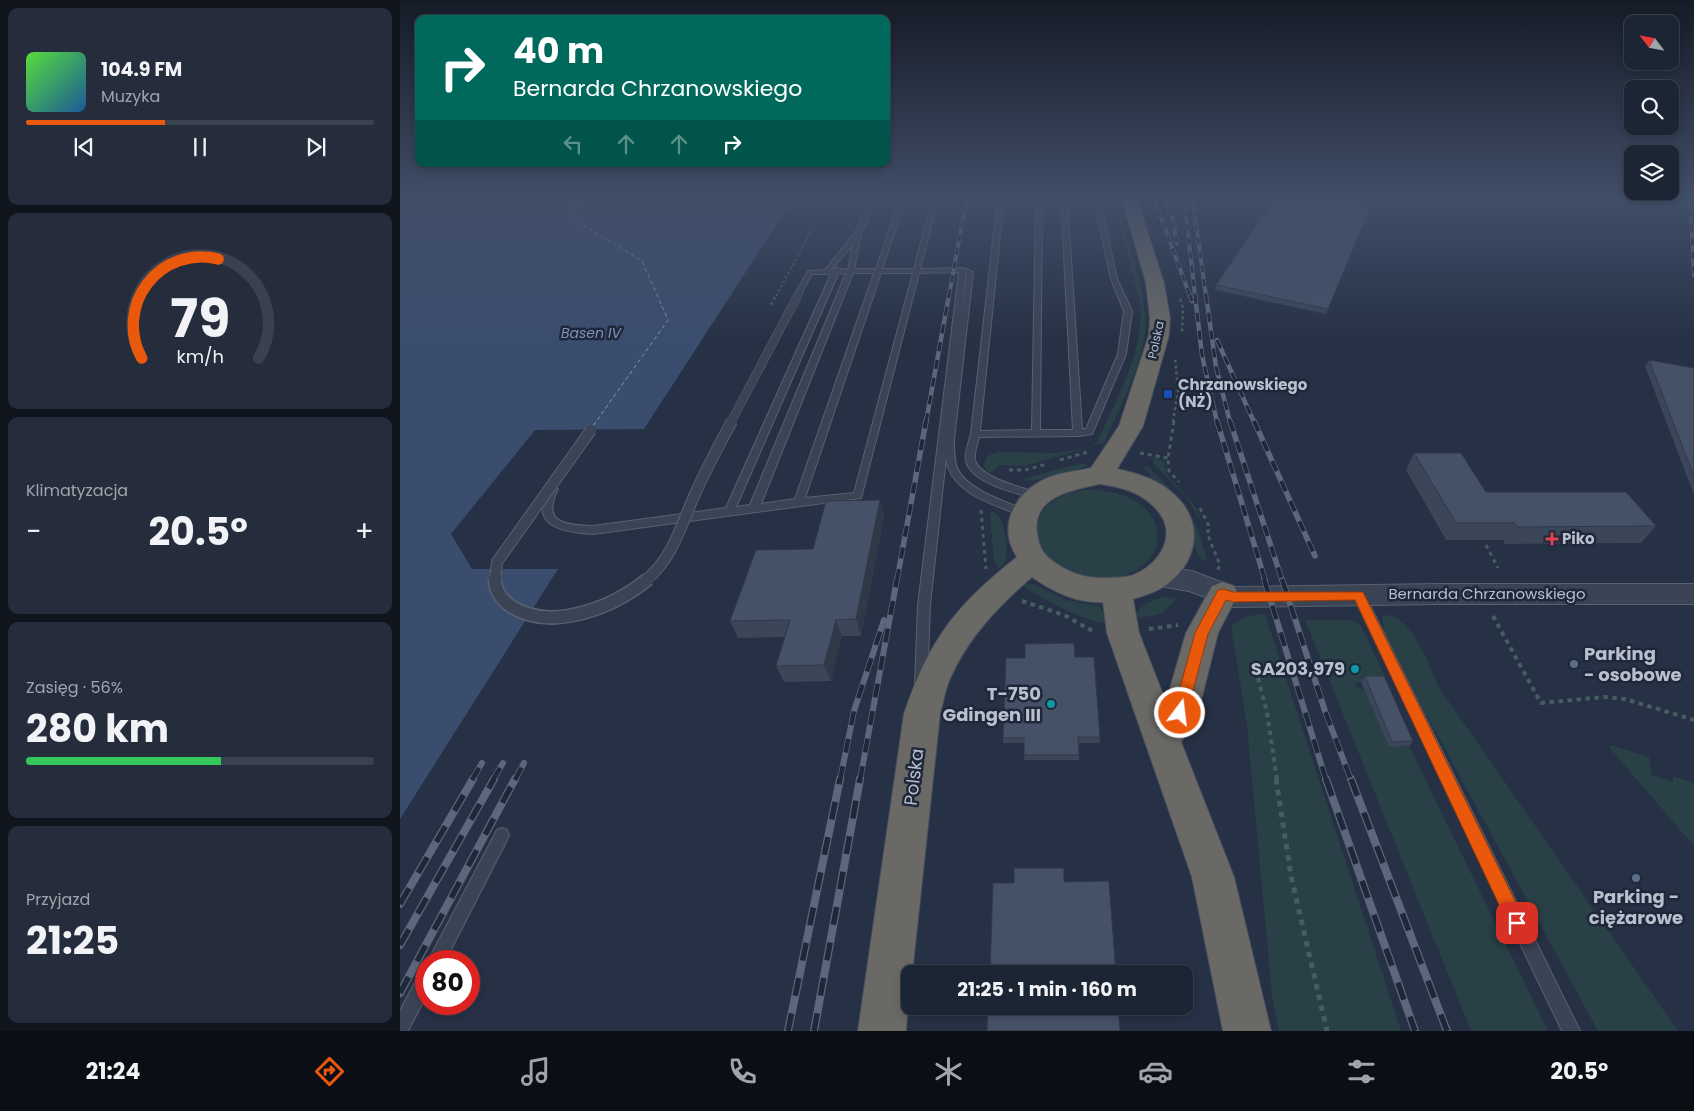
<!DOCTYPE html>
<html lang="pl">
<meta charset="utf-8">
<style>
:root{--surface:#1c2534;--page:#252d3c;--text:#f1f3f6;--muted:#a0a5ac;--line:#3a424f;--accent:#ea580c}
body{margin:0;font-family:Poppins,sans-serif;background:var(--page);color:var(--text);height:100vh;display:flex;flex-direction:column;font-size:19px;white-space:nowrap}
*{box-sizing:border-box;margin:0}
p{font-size:16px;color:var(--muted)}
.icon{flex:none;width:28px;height:28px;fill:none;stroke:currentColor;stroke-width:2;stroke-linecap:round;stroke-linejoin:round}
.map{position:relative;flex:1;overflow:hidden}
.side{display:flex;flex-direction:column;gap:8px;padding:8px;background:#0f141d;width:400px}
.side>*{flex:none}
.banner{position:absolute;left:15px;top:15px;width:475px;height:152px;border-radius:10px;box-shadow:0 2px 8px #0003,0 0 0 1px var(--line);background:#00695c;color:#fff;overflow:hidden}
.needle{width:32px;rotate:302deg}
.buttons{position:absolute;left:1224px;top:15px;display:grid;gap:10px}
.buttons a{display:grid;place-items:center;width:55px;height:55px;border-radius:10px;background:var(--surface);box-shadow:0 2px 8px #0003,0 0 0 1px var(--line);font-size:25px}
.speed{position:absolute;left:15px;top:950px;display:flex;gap:10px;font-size:25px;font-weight:700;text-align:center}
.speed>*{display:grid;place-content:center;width:65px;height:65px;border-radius:50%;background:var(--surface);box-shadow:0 2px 8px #0003,0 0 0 1px var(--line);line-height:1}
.speed .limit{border:8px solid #d22;background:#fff;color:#111}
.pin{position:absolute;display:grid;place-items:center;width:42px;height:42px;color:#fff;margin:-21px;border-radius:10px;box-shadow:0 2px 8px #0006}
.me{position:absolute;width:55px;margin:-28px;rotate:15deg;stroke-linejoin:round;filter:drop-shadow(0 0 4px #0008)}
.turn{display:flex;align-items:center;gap:18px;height:105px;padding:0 15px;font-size:22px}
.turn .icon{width:65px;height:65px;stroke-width:2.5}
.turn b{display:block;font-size:35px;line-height:42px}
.lanes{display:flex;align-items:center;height:48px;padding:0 15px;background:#0003;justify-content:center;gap:25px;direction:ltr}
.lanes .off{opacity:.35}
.big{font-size:38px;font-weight:700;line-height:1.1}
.side .tile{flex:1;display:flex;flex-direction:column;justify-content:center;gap:8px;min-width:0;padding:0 18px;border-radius:10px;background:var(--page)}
.side .dial{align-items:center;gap:0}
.dial svg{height:130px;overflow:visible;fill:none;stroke:var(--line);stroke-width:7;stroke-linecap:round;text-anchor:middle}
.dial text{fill:var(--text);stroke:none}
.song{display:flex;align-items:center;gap:15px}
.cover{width:60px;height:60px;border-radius:8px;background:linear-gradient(135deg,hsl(110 70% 55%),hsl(210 70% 35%))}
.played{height:5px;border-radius:2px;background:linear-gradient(90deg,var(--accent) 40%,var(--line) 40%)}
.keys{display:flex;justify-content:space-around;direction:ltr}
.heat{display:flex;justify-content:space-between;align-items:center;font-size:28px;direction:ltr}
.charge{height:8px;border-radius:4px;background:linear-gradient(90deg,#34c759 56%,var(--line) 0)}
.trip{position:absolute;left:501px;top:965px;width:292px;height:50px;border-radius:10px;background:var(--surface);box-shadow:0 2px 8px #0003,0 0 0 1px var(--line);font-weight:700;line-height:50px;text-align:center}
.menu{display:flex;height:80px;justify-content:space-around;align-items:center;background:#0b0f15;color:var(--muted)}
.menu .icon{width:35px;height:35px}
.menu .active{color:var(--accent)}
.menu b{font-size:22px;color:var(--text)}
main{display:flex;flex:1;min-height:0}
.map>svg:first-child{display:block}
.green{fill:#284046}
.water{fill:#3b4d6e}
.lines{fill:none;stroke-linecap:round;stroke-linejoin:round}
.ferry{stroke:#7e93b6;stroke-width:1;stroke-dasharray:4 3;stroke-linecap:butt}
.service-casing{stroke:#596171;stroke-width:2}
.tertiary-casing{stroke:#596171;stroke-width:2}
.trunk-casing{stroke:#454e5f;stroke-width:2}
.path-far4{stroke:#465d61;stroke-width:2;stroke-dasharray:2.5 2.5;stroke-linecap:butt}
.path-far3{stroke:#465d61;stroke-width:2.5;stroke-dasharray:3 3;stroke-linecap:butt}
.path-far2{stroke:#465d61;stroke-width:3;stroke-dasharray:4 4;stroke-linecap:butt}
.path-far1{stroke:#465d61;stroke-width:4;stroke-dasharray:4.5 4.5;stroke-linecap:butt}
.path{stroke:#465d61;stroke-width:5;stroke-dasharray:5.5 5.5;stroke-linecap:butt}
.service{fill:#3b4454;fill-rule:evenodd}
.tertiary{fill:#3b4454;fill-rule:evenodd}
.trunk{fill:#6a6966;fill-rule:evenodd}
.rail-far4-casing{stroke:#5c677b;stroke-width:4}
.rail-far3-casing{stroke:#5c677b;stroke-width:4.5}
.rail-far2-casing{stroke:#5c677b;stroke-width:5.5}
.rail-far1-casing{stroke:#5c677b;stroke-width:6}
.rail-casing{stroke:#5c677b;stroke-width:8}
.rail-far4{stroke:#1f283a;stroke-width:2.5;stroke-dasharray:7;stroke-linecap:butt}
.rail-far3{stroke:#1f283a;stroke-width:3;stroke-dasharray:9;stroke-linecap:butt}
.rail-far2{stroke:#1f283a;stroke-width:4;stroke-dasharray:11;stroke-linecap:butt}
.rail-far1{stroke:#1f283a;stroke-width:4.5;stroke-dasharray:14;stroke-linecap:butt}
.rail{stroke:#1f283a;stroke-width:5.5;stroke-dasharray:18;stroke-linecap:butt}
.service-bridge-far3-casing{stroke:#596171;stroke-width:8;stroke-linecap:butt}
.service-bridge-far2-casing{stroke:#596171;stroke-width:9;stroke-linecap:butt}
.service-bridge-far1-casing{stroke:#596171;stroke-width:12;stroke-linecap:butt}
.service-bridge-casing{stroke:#596171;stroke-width:15;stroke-linecap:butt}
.service-bridge-far3{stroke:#3b4454;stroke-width:6}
.service-bridge-far2{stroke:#3b4454;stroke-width:8}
.service-bridge-far1{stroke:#3b4454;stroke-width:10}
.service-bridge{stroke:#3b4454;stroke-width:12}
.wall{fill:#3b4659}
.shaded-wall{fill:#303948}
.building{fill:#455167;stroke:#303948}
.route{fill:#ea580c;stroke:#983908}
.transit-dot{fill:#1a4fb4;stroke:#1f283a;stroke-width:2}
.health-dot{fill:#e0444e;stroke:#1f283a;stroke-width:2}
.service-dot{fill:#5c6f8a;stroke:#1f283a;stroke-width:2}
.culture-dot{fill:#0f9aa8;stroke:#1f283a;stroke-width:2}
.labels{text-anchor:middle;stroke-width:5;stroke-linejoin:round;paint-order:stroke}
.far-street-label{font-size:12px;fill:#b8bfcd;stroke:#1f283a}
.far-water-label{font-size:14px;font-style:italic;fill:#7e93b6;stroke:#1f283a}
.poi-label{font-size:15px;font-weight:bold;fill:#b8bfcd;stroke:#1f283a;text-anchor:start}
.street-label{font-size:15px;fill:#b8bfcd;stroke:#1f283a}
.near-poi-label{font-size:18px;font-weight:bold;fill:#b8bfcd;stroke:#1f283a;text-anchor:end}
.near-street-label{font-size:18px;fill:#b8bfcd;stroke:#1f283a}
</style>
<main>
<section class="side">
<div class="tile">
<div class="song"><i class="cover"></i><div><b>104.9 FM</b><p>Muzyka</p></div></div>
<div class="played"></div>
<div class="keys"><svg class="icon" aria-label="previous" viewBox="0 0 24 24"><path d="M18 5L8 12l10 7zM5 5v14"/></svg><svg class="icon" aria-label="pause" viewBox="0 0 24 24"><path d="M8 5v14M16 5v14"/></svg><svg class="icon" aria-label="next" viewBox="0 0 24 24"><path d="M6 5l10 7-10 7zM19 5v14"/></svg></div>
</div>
<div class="tile dial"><svg viewBox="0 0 100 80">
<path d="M14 69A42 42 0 1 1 86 69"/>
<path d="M14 69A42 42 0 0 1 61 8" stroke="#ea580c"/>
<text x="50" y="56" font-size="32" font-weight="700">79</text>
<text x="50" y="72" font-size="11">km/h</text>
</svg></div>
<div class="tile"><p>Klimatyzacja</p>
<div class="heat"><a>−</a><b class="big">20.5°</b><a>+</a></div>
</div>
<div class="tile"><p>Zasięg · 56%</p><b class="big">280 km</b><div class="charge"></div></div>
<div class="tile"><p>Przyjazd</p><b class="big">21:25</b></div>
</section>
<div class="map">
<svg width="1294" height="1031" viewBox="0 0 1294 1031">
<rect width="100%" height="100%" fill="#263145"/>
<g class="green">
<path d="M713,198l3,2c10,37 33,96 29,133 -4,36 -27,77 -41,111l-12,1 5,-3c20,-44 48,-91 43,-140z"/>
<path d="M684,449l-59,17 -25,-1 -10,9 -6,-8 3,-10 10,-4 59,1z"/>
<path d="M754,456l10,6 4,14 25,27 13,25 -20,-31 -33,-34z"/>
<path d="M682,463l6,2c-15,8 -52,18 -69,15z"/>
<path d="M747,466c19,18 42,40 51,64 4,10 6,21 9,30l-3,1 -5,-4 -6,-14 -42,-63 -1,-6 -6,-6z"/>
<path d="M692,489c27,3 59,11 65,41 1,8 1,16 -3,22 -18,34 -76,32 -102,10 -21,-18 -21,-48 4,-63 11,-6 23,-8 36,-10z"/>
<path d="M593,512c12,4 13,29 14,41 0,4 -3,8 -3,12l-5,3 -5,-7 -4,-48z"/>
<path d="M624,584h10l31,16 35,6 7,17c-18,1 -69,-26 -84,-37z"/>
<path d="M763,597l13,1c-13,18 -19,18 -41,20 4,-13 15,-17 28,-21z"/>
<path d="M865,614l136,417h-122l-7,-36 -25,-269 -16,-100 16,-10z"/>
<path d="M982,615c30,-3 48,53 58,74l238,342h-80l-178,-328 -36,-72z"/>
<path d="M905,620h46l10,6 26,55 -32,1 3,7h6l25,58 20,-1 139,285h-77z"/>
<path d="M1208,746h6l35,11 3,18 21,7v-6l21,7v63z"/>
</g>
<path class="water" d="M0,196h395l-151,233 -109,1 -84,104 21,35h86l-158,250z"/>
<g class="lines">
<path class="ferry" d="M178,196l-5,23 69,42 26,59 -75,106"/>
<defs>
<g id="service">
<path d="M472,196h6l-17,38 -7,35h22l25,-73h6l-25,73h32l19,-73h6l-19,73 43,-1 10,4 -19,168c0,9 0,19 3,28 9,22 50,34 71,43l1,2 -5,4 -4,-2c-27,-11 -70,-22 -74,-57l-16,147 -3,79 -2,4 -4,1 -4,-1 -2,-4 3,-79 41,-333 -40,1 -58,225 -268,36c-31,-2 -66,-8 -43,-47l3,-1 5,3c-17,34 7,36 35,37l133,-18 105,-234h-19l-9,16 -5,-1 10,-18 17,-1 30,-37zM453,244l-5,26 -12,-2 -5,2zM446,273l-96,232 -14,2 102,-233zM453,273h21l-79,226 -34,5zM481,273h32l-59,220 -49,5zM566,273h1l-5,40z"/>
<path d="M598,196h6l-24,235 52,-1 4,-234h6l-2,234h33l-12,-234h6l15,233h4l32,-75 6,-43 -13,-32 -18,-83h6l18,83 15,32 -6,43 -34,80 -14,2 -99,1c-2,7 -5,16 -4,23 4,18 50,28 65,34l2,2 -5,3c-19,-5 -66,-16 -71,-38 -2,-8 3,-19 5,-27z"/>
<path d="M959,591l4,1 2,3 215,436h-18l-209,-436 2,-3z"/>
<path d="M102,828l5,2 2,5 -2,5 -62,121h-17l69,-131z"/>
<path d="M26,971v25l-18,35h-8v-20l20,-38z"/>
</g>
<path id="tertiary" d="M757,567l35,4 42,16 205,-3h255v20h-255l-206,3 -44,-16 -41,-7 -4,-7 4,-7z"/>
<path id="trunk" d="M721,196h15l28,87 6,35 -1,17 -26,91 -26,43c18,4 38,9 53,22 33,26 31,66 -1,92 -10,8 -23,12 -36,16l6,34 27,69 20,-69 26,-47 11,-4 11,4 4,8 -20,39 -20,80 -17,29 53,135 37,154h-48l-31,-154 -85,-244 -4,-31c-25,2 -51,-11 -71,-25 -34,29 -65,62 -83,104 -4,10 -6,22 -9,33l-28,260h-2l-4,57h-48l46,-317c25,-74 52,-109 113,-157 -21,-32 -1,-67 33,-80 13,-5 28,-6 41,-9l28,-42 30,-91 1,-17 -4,-35zM700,484c22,3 43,9 57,26 22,25 2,55 -24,65 -7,3 -16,2 -23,3 -23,1 -41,-4 -60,-19 -8,-6 -12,-16 -13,-26 -5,-37 36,-43 63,-49z"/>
</defs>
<use href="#service" class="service-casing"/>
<use href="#tertiary" class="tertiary-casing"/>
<use href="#trunk" class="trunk-casing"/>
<path class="path-far4" d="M376,296l54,-100"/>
<g class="path-far3">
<path d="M780,299l3,9 -1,24"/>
<path d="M371,305l5,-10"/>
<path d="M773,422l5,-31 -3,-34"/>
</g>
<g class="path-far2">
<path d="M774,421l-6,37 1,13 10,11"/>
<path d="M740,453l28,5"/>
<path d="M660,460l28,-8"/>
<path d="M609,470h16l22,-6"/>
<path d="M800,508l10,20 -3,5 13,32 -3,6"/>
<path d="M581,510l5,59"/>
<path d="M1086,545l12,23"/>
</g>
<g class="path-far1">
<path d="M622,601l42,14 32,18"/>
<path d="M1093,616l48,87 63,-6 21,2 69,21"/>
<path d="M749,629l29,-4"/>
<path d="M858,678l9,34 10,68"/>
</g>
<path class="path" d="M876,779l15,97 36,155"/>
<use href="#service" class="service"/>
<use href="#tertiary" class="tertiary"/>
<use href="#trunk" class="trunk"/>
<defs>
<g id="rail-far4">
<path d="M753,196l37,100"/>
<path d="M762,196l11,24 4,24"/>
<path d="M784,196l11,100"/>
<path d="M792,196l14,100"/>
<path d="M1290,196l4,79"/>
<path d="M549,296l18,-100"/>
</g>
<g id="rail-far3">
<path d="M790,295l2,6"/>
<path d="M795,295l7,60 15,67"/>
<path d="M806,295l10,72 14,55"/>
<path d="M817,340l37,82"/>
<path d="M526,422l23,-127"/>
</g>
<g id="rail-far2">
<path d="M817,421l48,159"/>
<path d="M830,421l52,159"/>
<path d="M854,421l61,135"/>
<path d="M497,580l29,-159"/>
</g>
<g id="rail-far1">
<path d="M864,579l62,201"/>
<path d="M882,579l43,132 26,69"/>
<path d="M72,780l10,-17"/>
<path d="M93,780l10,-17"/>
<path d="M115,780l9,-17"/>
<path d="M440,780l14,-69 30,-91"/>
<path d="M460,780l37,-201"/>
</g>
<g id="rail">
<path d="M926,779l89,252"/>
<path d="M951,779l96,252"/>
<path d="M0,904l73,-125"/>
<path d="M0,945l94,-166"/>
<path d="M0,993l115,-214"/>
<path d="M388,1031l52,-252"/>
<path d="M414,1031l46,-252"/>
</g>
</defs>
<use href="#rail-far4" class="rail-far4-casing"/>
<use href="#rail-far3" class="rail-far3-casing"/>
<use href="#rail-far2" class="rail-far2-casing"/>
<use href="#rail-far1" class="rail-far1-casing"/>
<use href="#rail" class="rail-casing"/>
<use href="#rail-far4" class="rail-far4"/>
<use href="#rail-far3" class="rail-far3"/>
<use href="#rail-far2" class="rail-far2"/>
<use href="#rail-far1" class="rail-far1"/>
<use href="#rail" class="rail"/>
<defs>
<path id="service-bridge-far3" d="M397,296l4,-7"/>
<path id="service-bridge-far2" d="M331,422l67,-127"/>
<g id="service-bridge-far1">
<path d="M95,580l2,-18 94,-132"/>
<path d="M246,580c27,-22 35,-55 49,-86 11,-25 24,-49 37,-73"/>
</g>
<path id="service-bridge" d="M95,579c0,13 7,21 17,28 41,25 102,0 136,-28"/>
</defs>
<use href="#service-bridge-far3" class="service-bridge-far3-casing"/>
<use href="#service-bridge-far2" class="service-bridge-far2-casing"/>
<use href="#service-bridge-far1" class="service-bridge-far1-casing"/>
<use href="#service-bridge" class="service-bridge-casing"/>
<use href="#service-bridge-far3" class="service-bridge-far3"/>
<use href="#service-bridge-far2" class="service-bridge-far2"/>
<use href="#service-bridge-far1" class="service-bridge-far1"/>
<use href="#service-bridge" class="service-bridge"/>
</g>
<g class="wall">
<path d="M934,196h24l-2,4 14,8 -44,106 -111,-24 1,-5z"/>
<path d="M1249,360l45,8v127l-49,-129z"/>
<path d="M1014,453l72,39 170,34 -15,17 -136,1 -2,-4h-57l-40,-70z"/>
<path d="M480,500l4,17 -23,119h-19l-11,45 -47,1 -8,-16 9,-29 -47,1 -8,-17 83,-72z"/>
<path d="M675,657l25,80v6h-22l1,17h-55v-17h-21v-5z"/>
<path d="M965,676l48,65 -4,5 -20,1 -28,-65z"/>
</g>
<g class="shaded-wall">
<path d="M480,500l4,17 -23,119 -5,-17z"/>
<path d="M436,620l6,16 -11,45 -7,-16z"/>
</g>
<g class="building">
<path d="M876,196h53l5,1v-1h23l-2,4 17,3 -44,106 -112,-24z"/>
<path d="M1249,360l45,8v108z"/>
<path d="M1014,453h47l25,39h140l30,34 -139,1 -2,-4h-59z"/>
<path d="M480,500l-24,119 -20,1 -12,45 -48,1 14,-46 -60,1 26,-71 57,-1 13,-48z"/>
<path d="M674,643l1,14h19l6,80h-22l1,18h-55v-17h-21l3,-80h19v-14z"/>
<path d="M965,676h19l29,65 -21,1z"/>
<path d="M614,868h50v14l45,-1 7,93h-126l3,-91h21z"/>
<path d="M588,1006h130l2,25h-133z"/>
</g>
<linearGradient id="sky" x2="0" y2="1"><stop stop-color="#151b26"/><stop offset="0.58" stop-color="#414e68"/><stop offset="1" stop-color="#414e68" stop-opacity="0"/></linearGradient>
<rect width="1294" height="340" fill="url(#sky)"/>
<path class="route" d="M823,589l10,3h130l160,325 3,6 -3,7 -6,2 -6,-2 -156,-330 -122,2 -7,-2 -18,34 -21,79 -2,5 -5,2 -5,-2 -2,-5 22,-80 23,-43z"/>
<rect class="transit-dot" x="763" y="389" width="10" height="10" rx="2.5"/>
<path class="health-dot" d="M1149.5 531.5h5v5h5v5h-5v5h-5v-5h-5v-5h5z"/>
<g class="service-dot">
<circle cx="1174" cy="664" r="5"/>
<circle cx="1236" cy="878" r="5"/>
</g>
<g class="culture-dot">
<circle cx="955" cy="669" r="5"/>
<circle cx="651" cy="704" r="5"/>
</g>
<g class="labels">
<g class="far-street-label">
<text transform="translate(756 340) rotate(-78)" y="4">Polska</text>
</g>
<g class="far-water-label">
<text x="191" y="338">Basen IV</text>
</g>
<g class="poi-label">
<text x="778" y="390">Chrzanowskiego<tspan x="778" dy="17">(NŻ)</tspan></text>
<text x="1162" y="544">Piko</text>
</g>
<g class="street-label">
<text x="1087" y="599">Bernarda Chrzanowskiego</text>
</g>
<g class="near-poi-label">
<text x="1184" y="660" text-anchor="start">Parking<tspan x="1184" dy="21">- osobowe</tspan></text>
<text x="945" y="675">SA203,979</text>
<text x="641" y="700">T-750<tspan x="641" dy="21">Gdingen III</tspan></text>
<text x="1236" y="903" text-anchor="middle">Parking -<tspan x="1236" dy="21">ciężarowe</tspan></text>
</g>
<g class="near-street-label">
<text transform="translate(514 777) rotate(-83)" y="6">Polska</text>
</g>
</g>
</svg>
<div class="buttons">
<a><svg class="needle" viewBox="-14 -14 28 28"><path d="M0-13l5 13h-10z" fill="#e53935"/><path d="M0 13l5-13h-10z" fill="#a0a5ac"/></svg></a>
<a><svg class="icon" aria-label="search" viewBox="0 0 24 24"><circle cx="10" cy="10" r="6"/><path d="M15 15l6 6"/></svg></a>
<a><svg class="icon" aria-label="layers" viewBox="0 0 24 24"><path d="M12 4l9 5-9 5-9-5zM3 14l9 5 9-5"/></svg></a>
</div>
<div class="speed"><div class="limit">80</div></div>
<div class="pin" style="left:1117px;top:923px;background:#d93025"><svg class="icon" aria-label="arrive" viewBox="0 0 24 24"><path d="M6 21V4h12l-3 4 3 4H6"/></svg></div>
<svg class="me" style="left:780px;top:713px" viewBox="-20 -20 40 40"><circle r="17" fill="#ea580c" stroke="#fff" stroke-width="3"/><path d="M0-11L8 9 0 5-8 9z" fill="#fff"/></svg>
<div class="trip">21:25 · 1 min · 160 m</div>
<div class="banner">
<div class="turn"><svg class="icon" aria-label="right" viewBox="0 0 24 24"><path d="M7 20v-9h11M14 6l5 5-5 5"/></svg><div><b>40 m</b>Bernarda Chrzanowskiego</div></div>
<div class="lanes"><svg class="icon off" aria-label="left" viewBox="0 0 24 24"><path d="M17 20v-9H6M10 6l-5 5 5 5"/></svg><svg class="icon off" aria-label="ahead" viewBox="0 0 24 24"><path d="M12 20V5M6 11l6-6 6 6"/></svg><svg class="icon off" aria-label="ahead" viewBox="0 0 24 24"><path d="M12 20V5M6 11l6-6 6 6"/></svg><svg class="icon" aria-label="right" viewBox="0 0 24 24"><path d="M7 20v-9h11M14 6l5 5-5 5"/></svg></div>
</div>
</div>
</main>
<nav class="menu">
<b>21:24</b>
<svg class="icon active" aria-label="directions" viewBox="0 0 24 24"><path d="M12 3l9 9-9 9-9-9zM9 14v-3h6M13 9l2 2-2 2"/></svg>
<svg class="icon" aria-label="music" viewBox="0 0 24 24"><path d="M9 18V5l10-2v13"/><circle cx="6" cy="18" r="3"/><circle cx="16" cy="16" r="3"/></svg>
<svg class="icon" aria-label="phone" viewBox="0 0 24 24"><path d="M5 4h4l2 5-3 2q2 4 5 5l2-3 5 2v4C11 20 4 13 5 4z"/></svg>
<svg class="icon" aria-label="climate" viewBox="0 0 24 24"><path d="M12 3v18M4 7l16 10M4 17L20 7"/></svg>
<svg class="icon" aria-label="car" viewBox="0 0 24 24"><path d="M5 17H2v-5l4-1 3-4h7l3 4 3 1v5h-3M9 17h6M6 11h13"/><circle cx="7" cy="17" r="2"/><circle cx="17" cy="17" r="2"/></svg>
<svg class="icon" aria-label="filters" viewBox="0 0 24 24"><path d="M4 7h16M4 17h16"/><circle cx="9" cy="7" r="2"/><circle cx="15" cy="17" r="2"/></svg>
<b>20.5°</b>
</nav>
